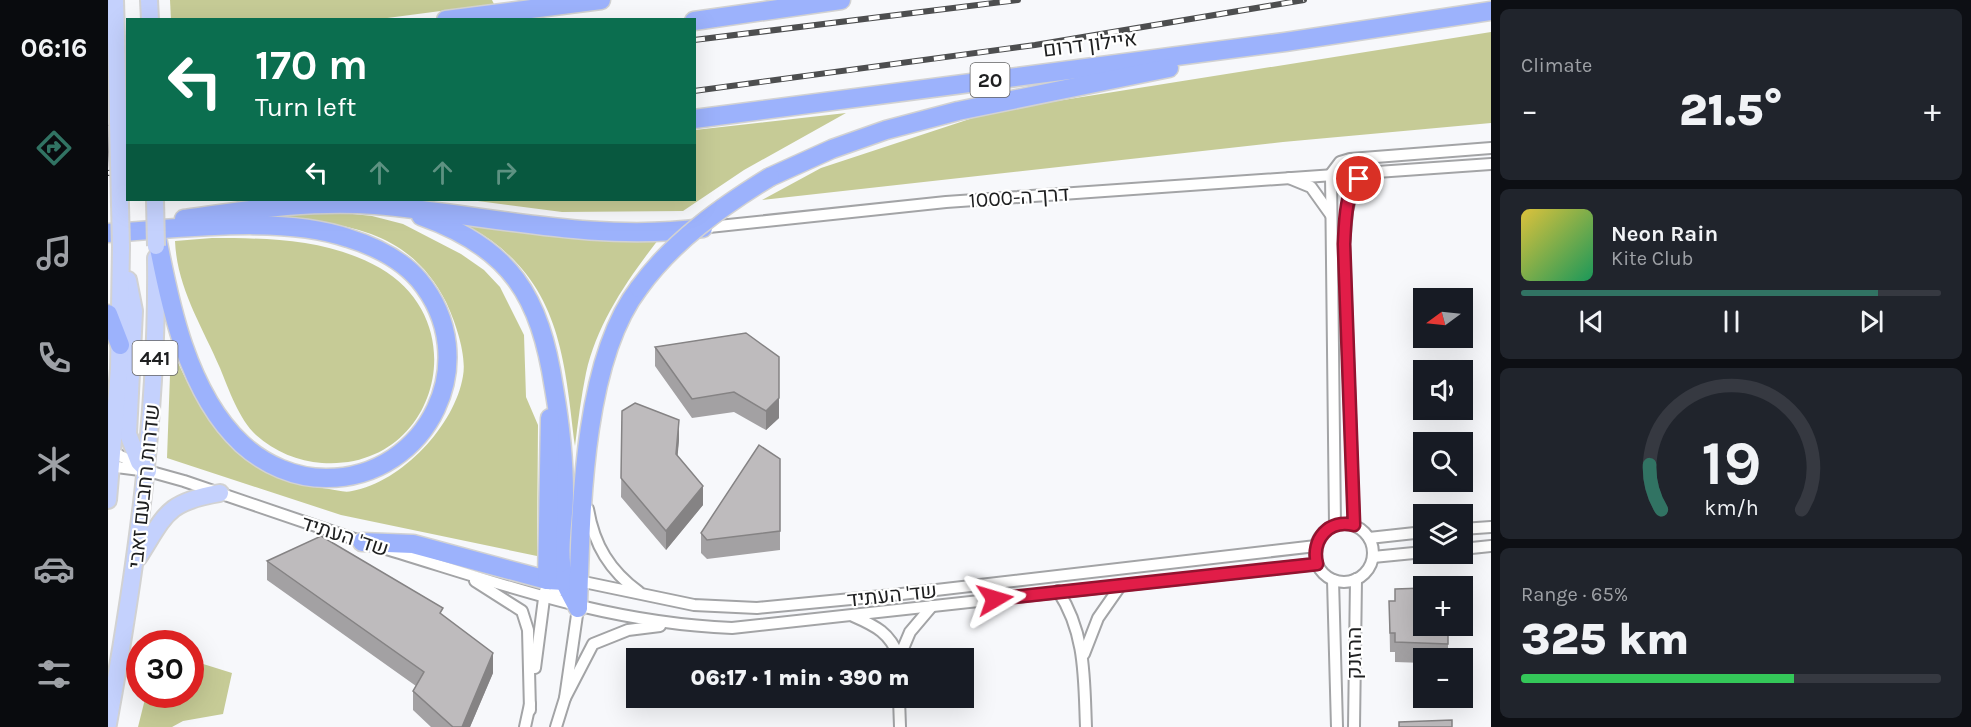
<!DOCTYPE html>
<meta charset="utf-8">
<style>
:root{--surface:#171b24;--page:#20242c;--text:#f1f3f6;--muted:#9ea1a6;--line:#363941;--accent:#317363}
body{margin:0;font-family:Karla,Heebo,sans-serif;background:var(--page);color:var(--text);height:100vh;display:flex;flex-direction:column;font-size:22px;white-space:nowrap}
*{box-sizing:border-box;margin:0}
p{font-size:20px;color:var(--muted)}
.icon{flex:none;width:33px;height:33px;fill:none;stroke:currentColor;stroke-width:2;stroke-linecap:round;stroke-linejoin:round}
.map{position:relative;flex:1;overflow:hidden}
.sheet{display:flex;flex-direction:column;gap:9px;padding:9px;background:#0d0f14;width:480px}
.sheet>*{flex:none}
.top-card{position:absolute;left:18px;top:18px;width:570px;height:183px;border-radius:0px;box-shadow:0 6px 24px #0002;background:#0b6e4f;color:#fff;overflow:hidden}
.needle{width:39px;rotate:255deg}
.buttons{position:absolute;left:1305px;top:288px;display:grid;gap:12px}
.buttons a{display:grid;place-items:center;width:60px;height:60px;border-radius:0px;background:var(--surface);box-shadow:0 6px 24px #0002;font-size:30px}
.speed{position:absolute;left:18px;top:630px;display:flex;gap:12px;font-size:30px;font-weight:700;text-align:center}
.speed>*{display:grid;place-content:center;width:78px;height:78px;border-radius:50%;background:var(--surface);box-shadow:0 6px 24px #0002;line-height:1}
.speed .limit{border:9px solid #d22;background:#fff;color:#111}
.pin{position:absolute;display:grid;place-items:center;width:51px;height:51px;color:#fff;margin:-26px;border:3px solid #fff;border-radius:50%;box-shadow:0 2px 6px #0007}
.me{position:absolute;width:66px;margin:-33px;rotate:83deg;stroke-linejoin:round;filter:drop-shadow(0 0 4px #0008)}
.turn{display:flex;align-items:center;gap:21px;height:126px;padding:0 30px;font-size:27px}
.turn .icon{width:78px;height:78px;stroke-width:2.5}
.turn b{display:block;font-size:42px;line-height:51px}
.lanes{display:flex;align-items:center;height:57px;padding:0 30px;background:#0003;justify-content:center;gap:30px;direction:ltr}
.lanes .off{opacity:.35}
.big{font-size:45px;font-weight:800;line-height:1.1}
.sheet .tile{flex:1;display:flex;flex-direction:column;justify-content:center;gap:9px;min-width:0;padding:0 21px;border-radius:9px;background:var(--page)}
.sheet .dial{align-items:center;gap:0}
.dial svg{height:156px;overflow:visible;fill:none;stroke:var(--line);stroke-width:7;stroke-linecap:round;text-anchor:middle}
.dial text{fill:var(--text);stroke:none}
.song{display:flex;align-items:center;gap:18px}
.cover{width:72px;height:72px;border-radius:9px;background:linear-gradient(135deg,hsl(50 70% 55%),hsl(150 70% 35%))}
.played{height:6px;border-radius:3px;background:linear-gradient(90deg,var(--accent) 85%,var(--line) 85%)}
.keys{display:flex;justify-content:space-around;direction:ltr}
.heat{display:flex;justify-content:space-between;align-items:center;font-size:33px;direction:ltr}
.charge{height:9px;border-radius:4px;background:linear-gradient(90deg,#34c759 65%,var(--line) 0)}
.trip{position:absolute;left:518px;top:648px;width:348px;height:60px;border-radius:0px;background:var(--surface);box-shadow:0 6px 24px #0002;font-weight:800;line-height:60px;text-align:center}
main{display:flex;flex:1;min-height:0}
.tab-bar{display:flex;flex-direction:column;width:108px;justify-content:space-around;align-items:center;background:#090b0e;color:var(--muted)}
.tab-bar .icon{width:42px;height:42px}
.tab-bar .on{color:var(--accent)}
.tab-bar b{font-size:27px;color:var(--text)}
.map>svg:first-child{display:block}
.green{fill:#c6cb96}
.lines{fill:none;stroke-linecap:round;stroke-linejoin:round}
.minor-casing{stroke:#a3a4a6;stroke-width:14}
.primary-casing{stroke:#d2d2d2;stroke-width:20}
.motorway-casing{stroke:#d2d2d2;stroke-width:21}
.minor{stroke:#fff;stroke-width:10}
.primary{stroke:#c4d1fd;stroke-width:16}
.motorway{stroke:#9cb2fc;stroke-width:18}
.rail-casing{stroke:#4d4e4f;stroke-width:6}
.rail{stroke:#fff;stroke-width:4;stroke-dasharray:11;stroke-linecap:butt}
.primary-bridge-casing{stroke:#d2d2d2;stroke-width:20;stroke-linecap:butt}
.motorway-bridge-casing{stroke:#d2d2d2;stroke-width:21;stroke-linecap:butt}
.primary-bridge{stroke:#c4d1fd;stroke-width:16}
.motorway-bridge{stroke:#9cb2fc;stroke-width:18}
.wall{fill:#a3a1a3}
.shaded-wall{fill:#858384}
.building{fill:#bebbbd;stroke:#858384;stroke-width:1.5}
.route-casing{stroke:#92132f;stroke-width:15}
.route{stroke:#e11d48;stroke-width:10}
.labels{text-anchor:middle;stroke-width:4.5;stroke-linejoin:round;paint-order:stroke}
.shield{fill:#fff;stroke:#626263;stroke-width:1.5}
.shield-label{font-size:20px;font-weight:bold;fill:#1e1f20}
.street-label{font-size:21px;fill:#1e1f20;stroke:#fff}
</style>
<main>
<nav class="tab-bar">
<b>06:16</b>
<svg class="icon on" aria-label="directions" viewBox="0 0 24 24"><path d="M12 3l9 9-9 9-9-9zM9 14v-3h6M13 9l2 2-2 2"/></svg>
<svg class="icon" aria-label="music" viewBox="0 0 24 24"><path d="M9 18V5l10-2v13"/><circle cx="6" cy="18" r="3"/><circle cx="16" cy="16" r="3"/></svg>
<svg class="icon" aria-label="phone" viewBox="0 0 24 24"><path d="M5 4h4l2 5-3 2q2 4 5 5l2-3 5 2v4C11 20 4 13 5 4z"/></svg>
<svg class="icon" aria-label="climate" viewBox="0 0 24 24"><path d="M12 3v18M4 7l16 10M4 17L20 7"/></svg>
<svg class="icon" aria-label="car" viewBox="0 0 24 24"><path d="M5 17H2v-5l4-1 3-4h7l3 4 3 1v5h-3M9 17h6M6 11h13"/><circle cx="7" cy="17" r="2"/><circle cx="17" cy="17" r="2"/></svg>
<svg class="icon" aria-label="filters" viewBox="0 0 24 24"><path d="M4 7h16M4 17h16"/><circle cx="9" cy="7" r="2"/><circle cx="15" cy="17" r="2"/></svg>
</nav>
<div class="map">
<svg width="1383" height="727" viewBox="0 0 1383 727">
<rect width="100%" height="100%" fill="#f7f8fb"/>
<g class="green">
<path d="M62,0h322l2,4 -122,16h-201z"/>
<path d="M1383,32v91l-208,19 -521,58 59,-32 173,-57z"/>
<path d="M738,113l-102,57 -61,41 -121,1 -92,-12h224l1,-70z"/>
<path d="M195,213h40l29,3 31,8 58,30 23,16 16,17 24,48 2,62 12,28 -1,131 -196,-41 -174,-57 4,-111c18,40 36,80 71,109 26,20 55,29 87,33 7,1 16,4 23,2 50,-9 103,-66 111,-115 4,-21 -8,-55 -17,-74 -17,-33 -40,-55 -75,-68 -32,-12 -68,-14 -102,-17z"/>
<path d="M348,221l140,19h62c-30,39 -61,83 -72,133 -5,24 -8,49 -11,73 -10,-80 -13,-153 -83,-205 -11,-8 -24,-14 -36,-20z"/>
<path d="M104,238c56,0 117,1 168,30 96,55 57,203 -58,195 -24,-2 -47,-11 -66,-28 -17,-16 -27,-45 -36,-67 -18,-42 -43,-80 -45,-127z"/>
<path d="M92,663l32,10 -9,41 -40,7 -11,6h-34l8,-32 44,-1 1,-25z"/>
</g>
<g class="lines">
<defs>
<g id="minor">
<path d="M1181,178l22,9 20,28"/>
<path d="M601,227l237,-25 545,-38"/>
<path d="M1,450l31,16"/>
<path d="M0,466l40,5 36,10 182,62"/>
<path d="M480,509c6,36 22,62 51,83"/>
<circle cx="1236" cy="553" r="29"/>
<path d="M1227,525l-4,-351 9,-12 10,-3 141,-11"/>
<path d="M1246,525l-10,-281 3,-33 7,-28 15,-11"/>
<path d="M1354,529l29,-2"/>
<path d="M1261,538l55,-6"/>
<path d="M275,548c119,36 223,75 349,80l585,-64"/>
<path d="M1354,549l29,-3"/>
<path d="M1265,557l51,-5"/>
<path d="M1225,580l4,147"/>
<path d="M367,581l47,30 6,19 2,80"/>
<path d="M950,591c28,42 26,88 28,136"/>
<path d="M436,598l35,-17 115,24 63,3 136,-13 423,-49"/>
<path d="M745,616c23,10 37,17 46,41"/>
<path d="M976,654l14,-36 23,-33"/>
<path d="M791,658l11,-26 22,-26"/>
<path d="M427,668l10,-77"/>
<path d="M457,698l28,-54 35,-14 32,-4"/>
<path d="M791,698l1,29"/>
<path d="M417,727l5,-23"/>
<path d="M448,727l9,-29 13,-90"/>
<path d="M1246,727l2,-148"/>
</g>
<g id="primary">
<path d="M7,0l1,36"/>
<path d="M41,0l1,20"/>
<path d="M20,280l6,31 -6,123 11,28 9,9"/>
<path d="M0,500l11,-131 2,-122"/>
<path d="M30,558c28,-44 28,-56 82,-65"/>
<path d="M0,724c28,-155 50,-308 48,-466"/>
</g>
<g id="motorway">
<path d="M338,20l155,-20"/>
<path d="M586,21l147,-21"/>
<path d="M586,119l591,-77 206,-31"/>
<path d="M662,177l62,-28 54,-19 72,-19 211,-43"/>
<path d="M313,216c90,32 119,80 133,172 6,35 10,69 10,105 0,28 -8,59 0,86 3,10 10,20 14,29"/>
<path d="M76,219c64,-9 127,-19 191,-14 109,9 218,38 328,23"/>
<path d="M0,233c71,-4 174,-18 240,5 26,8 53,21 71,42 66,79 10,198 -93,198 -31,0 -61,-13 -84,-34 -55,-51 -73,-142 -86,-212"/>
<path d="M0,314l12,31"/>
<path d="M254,542l51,2 134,36 18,1 8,-5"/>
<path d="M439,580l3,-162"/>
<path d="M470,606c3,-92 4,-244 61,-318"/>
</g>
</defs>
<use href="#minor" class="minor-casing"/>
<use href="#primary" class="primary-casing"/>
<use href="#motorway" class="motorway-casing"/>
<use href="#minor" class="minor"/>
<use href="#primary" class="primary"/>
<use href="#motorway" class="motorway"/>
<defs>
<g id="rail">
<path d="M586,40l324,-40"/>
<path d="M586,91l341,-46 269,-45"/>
<path d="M0,123l20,-3"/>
<path d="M0,173l20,-3"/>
</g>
</defs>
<use href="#rail" class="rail-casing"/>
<use href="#rail" class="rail"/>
<defs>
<g id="primary-bridge">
<path d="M8,36l5,211"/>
<path d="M47,200l1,46"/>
</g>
<path id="motorway-bridge" d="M531,288c34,-47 82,-81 131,-111"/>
</defs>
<use href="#primary-bridge" class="primary-bridge-casing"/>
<use href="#motorway-bridge" class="motorway-bridge-casing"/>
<use href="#primary-bridge" class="primary-bridge"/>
<use href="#motorway-bridge" class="motorway-bridge"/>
</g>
<g class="wall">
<path d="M0,122l1,30 -1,20z"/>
<path d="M547,347l124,10v61l-13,12 -32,-18 -42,6 -37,-52z"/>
<path d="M514,411l57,29 -2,16 26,49 -37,45 -45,-53z"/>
<path d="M672,459v91l-73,9 -6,-6v-20z"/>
<path d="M159,561l176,54 50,58 -23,54h-39l-18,-17v-19l3,-5 -149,-106z"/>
<path d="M1281,601l59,25v32h-24v5l-29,-1v-10h-5z"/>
</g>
<g class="shaded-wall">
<path d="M671,398v20l-13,12v-19z"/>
<path d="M571,420v20l-3,34v-20z"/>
<path d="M595,486v19l-37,45v-19z"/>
<path d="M385,653v20l-23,54h-8z"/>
</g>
<g class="building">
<path d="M638,333l33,24v41l-13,13 -32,-19 -42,7 -37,-52z"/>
<path d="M527,403l44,17 -3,34 27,32 -37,45 -45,-53 1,-67z"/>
<path d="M651,445l21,14v72l-73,9 -6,-7z"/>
<path d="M213,536l122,72 -3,5 53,40 -31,74h-9l-40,-36 11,-19 -157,-111z"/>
<rect x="1319" y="581" width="20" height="5"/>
<path d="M1316,588v38h24v18l-53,-2v-9h-5l-1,-32h6v-12z"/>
<path d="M1344,720v7h-53v-5z"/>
</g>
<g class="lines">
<defs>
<path id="route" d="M887,599l322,-35c-6,-25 12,-45 37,-39l-10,-281c1,-17 1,-55 15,-65"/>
</defs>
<use href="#route" class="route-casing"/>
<use href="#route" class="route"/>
</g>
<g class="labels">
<g class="shield">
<rect x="862.5" y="63" width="39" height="34" rx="4.5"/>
<rect x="24.5" y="341" width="45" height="34" rx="4.5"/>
</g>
<g class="shield-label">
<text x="882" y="87">20</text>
<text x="47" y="365">441</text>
</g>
<g class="street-label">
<text transform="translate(982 44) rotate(-7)" y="7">איילון דרום</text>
<text transform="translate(911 197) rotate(-4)" y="7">דרך ה-1000</text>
<text transform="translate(36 486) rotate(-84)" y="7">שדרות רחבעם זאבי</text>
<text transform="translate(237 536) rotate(18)" y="7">שד' העתיד</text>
<text transform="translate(784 595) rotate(-6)" y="7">שד' העתיד</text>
<text transform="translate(1246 653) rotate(-90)" y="7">ההזנק</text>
</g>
</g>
</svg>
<div class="buttons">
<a><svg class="needle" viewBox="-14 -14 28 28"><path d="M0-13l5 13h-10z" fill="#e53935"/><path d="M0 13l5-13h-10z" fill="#9ea1a6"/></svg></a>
<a><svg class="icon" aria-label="sound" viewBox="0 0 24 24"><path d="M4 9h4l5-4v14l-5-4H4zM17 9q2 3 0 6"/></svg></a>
<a><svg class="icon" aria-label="search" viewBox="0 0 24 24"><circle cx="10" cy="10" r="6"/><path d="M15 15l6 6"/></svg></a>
<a><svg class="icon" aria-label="layers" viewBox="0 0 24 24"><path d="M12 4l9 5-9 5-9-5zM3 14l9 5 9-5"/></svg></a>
<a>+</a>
<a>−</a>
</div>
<div class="speed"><div class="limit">30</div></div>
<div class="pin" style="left:1251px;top:179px;background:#d93025"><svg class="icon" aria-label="arrive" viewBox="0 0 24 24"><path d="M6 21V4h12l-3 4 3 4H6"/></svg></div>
<svg class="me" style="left:887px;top:599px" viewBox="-20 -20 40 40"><path d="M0-17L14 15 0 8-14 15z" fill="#e11d48" stroke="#fff" stroke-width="4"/></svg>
<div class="trip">06:17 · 1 min · 390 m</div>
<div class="top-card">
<div class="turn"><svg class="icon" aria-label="left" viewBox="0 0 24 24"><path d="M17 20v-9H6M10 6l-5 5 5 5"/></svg><div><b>170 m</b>Turn left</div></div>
<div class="lanes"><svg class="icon" aria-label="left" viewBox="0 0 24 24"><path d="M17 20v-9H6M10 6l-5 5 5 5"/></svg><svg class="icon off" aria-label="ahead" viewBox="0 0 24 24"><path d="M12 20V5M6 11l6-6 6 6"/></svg><svg class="icon off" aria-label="ahead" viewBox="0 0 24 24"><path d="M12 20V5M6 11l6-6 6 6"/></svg><svg class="icon off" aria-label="right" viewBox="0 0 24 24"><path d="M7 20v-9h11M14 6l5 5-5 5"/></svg></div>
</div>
</div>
<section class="sheet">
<div class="tile"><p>Climate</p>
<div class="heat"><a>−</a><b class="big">21.5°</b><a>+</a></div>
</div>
<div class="tile">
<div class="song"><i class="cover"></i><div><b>Neon Rain</b><p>Kite Club</p></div></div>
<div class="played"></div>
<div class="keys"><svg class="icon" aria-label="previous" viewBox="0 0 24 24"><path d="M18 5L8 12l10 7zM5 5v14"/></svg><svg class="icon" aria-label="pause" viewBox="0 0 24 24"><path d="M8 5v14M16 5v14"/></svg><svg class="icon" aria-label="next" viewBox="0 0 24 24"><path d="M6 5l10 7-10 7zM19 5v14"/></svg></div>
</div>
<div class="tile dial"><svg viewBox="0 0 100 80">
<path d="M14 69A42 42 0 1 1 86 69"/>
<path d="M14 69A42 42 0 0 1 8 46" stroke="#317363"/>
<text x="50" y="56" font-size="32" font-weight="700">19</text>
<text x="50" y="72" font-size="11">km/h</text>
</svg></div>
<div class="tile"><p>Range · 65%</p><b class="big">325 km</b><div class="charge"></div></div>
</section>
</main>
